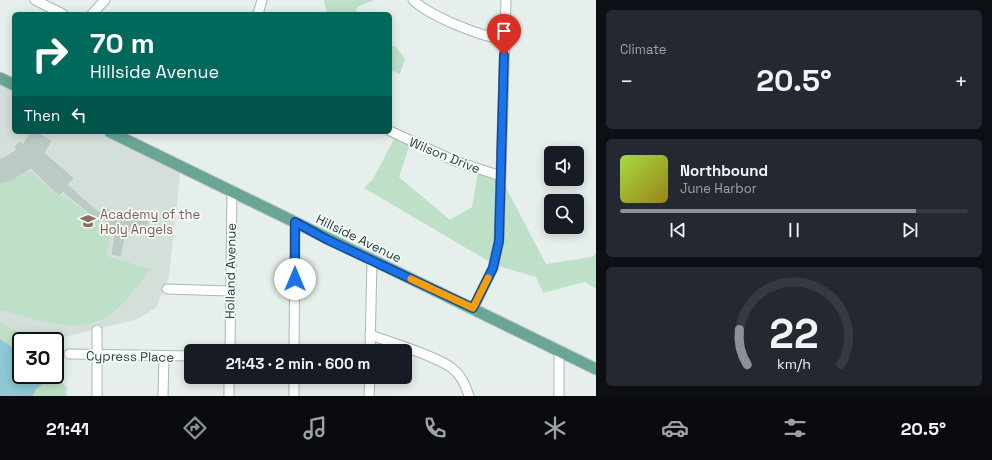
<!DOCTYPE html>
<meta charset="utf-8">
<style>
:root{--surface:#171b24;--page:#242831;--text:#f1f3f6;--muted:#9ea1a6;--line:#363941;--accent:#8c9099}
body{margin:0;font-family:"Space Grotesk",sans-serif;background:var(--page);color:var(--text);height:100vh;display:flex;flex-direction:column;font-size:15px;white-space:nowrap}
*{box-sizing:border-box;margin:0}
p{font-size:13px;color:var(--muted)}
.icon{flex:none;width:22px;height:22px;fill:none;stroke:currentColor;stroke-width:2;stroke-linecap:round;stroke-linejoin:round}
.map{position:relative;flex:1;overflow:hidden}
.drawer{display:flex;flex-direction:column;gap:10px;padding:10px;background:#0d0f14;width:396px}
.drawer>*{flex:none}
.top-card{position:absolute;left:12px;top:12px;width:380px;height:122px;border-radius:6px;box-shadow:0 2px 10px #0003;background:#00695c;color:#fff;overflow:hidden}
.fabs{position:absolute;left:544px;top:146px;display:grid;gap:8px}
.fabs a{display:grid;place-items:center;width:40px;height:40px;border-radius:6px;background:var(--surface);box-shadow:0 2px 10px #0003;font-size:20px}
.speed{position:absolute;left:12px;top:332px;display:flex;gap:8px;font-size:20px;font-weight:700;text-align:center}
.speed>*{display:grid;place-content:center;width:52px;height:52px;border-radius:50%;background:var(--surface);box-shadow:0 2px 10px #0003;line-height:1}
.speed .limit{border:2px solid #111;border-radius:6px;background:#fff;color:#111}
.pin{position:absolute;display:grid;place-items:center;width:34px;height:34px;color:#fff;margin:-41px -17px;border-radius:50% 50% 50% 0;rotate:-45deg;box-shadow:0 0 4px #0007}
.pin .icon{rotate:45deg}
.me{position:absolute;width:44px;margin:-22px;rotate:0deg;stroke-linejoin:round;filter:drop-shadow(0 0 3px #0008)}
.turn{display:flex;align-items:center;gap:14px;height:84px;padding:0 12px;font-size:18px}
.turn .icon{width:52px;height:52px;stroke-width:2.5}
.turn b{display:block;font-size:28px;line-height:34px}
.then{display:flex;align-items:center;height:38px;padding:0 12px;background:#0003;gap:8px;font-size:15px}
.big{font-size:30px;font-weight:600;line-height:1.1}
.drawer .card{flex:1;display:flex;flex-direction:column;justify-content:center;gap:6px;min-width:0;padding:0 14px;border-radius:6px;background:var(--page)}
.drawer .dial{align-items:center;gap:0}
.dial svg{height:104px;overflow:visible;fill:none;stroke:var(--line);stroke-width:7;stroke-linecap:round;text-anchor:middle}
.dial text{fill:var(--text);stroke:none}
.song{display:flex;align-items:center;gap:12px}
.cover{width:48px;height:48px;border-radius:6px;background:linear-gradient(135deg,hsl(80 70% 55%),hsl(50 70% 35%))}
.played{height:4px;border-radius:2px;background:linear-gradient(90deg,var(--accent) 85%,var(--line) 85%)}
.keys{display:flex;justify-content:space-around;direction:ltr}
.heat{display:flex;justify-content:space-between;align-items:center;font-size:22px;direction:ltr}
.trip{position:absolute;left:184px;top:344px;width:228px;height:40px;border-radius:6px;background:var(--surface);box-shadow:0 2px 10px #0003;font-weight:600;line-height:40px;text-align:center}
.tabs{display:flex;height:64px;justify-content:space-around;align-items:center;background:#090b0e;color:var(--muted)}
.tabs .icon{width:28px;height:28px}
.tabs .current{color:var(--accent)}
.tabs b{font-size:18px;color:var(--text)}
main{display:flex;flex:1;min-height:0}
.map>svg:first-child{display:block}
.built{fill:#d4dfda}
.green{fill:#bfe0c8}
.water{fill:#8ec9d4}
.building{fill:#bbcac4;stroke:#b8c9c2}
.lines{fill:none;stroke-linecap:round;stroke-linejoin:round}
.minor-casing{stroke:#a8b8b2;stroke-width:11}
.major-casing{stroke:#c2cac8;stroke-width:13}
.minor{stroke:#fff;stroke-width:9}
.major{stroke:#6aa596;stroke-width:11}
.route-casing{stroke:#114b97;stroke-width:10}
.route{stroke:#1a73e8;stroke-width:7}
.slow{stroke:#f59e0b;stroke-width:7}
.labels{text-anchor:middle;stroke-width:3.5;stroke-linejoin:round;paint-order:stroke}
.street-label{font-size:13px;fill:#24423a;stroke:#f7fbf9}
.education-label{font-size:13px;fill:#785e54;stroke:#f7fbf9;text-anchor:start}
</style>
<main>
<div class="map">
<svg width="596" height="396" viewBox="0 0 596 396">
<rect width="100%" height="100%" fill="#e6efeb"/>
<path class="built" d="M0,78l14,7v47h96l71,34 -12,110 -13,32 -21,12 -71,17 -2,17h-7v-13h-29l-10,-11 -16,-8z"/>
<g class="green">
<path d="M324,0h50l-17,7 -1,7h-29z"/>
<path d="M390,45l6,2 9,12 -5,15 -10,-4z"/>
<path d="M395,137l15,7 -11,33 51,43 22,-13 6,-35 23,6 45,86 46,-7 4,-3v35l-11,-7 -42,11 -7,-16 -41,-12 -131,-77 9,-9z"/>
<path d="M30,171l27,24 8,2 47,34 -6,25 45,13c-12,14 -24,32 -39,44 -30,25 -79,5 -112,-3v-125z"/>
<path d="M0,322l16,8 10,11h-5v34h34v-2l12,15 -1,8h-66z"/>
</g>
<path class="water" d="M0,339l21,15v21h32l-17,14 -3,7h-33z"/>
<path class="building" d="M31,132h4l16,9 -7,12 29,25 -6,7 32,28 6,-6 18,15 23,-5 2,7 -20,7 -3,3 -5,22 -8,-2 4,-23 -3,-5 -10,-8 -3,4 -37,-31 -4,4 -28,-27 -20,12 -11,3v-23l17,-10 -2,-3 5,-5 3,3z"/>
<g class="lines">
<defs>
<g id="minor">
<path d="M35,0l28,14"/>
<path d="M413,0c18,17 67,36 92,40"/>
<path d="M92,14l13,-14"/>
<path d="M258,14l4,-14"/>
<path d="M390,131l65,30 46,15"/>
<path d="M167,289l63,2"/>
<path d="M473,309l20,-41 6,-27 7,-241"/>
<path d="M370,335c20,7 69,22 83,34 9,7 13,17 16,27"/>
<path d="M230,351l2,-161"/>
<path d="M294,351l1,-129"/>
<path d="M370,351l2,-91"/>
<path d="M69,354l122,2"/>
<path d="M97,396v-66"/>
<path d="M163,396l1,-40"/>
<path d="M229,396v-19"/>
<path d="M294,396v-19"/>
<path d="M369,396l1,-19"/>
<path d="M559,396v-45"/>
</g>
<g id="major">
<path d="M0,78l14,7"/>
<path d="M110,132c163,78 323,159 486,237"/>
</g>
</defs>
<use href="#minor" class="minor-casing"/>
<use href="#major" class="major-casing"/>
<use href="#minor" class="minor"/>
<use href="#major" class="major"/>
</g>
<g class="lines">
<defs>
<path id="route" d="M295,279v-57l33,18 145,68 20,-40 6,-27 5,-186"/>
</defs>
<use href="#route" class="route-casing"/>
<use href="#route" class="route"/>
<path class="slow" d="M411,279l62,29 15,-30"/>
</g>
<defs>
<symbol id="school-bare" viewBox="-9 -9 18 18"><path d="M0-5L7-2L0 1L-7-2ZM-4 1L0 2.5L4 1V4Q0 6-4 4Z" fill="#8d6e63" stroke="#f7fbf9" stroke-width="2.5" paint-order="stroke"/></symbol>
</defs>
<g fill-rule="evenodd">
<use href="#school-bare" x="77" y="210" width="22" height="22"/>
</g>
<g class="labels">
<g class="street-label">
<text transform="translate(445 155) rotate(22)" y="5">Wilson Drive</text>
<text transform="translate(359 238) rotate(26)" y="5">Hillside Avenue</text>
<text transform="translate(230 271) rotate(-89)" y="5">Holland Avenue</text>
<text transform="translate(130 356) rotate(1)" y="5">Cypress Place</text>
</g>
<g class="education-label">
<text x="100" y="219">Academy of the<tspan x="100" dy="15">Holy Angels</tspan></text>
</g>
</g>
</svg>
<div class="fabs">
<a><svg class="icon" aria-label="sound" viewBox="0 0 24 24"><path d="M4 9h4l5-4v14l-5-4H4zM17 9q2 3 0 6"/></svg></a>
<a><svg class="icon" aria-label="search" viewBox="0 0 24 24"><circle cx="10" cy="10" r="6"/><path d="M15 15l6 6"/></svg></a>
</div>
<div class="speed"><div class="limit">30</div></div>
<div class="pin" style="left:504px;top:55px;background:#d93025"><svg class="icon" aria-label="arrive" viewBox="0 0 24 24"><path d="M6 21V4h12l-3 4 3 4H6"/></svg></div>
<svg class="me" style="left:295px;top:279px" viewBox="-20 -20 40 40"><circle r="19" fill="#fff"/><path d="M0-13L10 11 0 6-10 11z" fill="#1a73e8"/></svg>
<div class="trip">21:43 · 2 min · 600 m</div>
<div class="top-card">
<div class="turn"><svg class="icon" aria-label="right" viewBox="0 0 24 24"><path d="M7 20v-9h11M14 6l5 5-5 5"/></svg><div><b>70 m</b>Hillside Avenue</div></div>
<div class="then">Then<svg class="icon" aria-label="left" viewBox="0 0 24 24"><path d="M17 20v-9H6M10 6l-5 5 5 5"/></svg></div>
</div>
</div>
<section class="drawer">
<div class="card"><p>Climate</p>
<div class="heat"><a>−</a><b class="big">20.5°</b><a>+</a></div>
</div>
<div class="card">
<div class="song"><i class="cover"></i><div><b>Northbound</b><p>June Harbor</p></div></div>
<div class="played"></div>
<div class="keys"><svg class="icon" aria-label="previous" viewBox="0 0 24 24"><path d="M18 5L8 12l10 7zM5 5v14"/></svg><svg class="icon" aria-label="pause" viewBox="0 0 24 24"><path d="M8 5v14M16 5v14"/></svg><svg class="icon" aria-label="next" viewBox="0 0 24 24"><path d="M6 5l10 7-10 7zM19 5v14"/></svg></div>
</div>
<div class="card dial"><svg viewBox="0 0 100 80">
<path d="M14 69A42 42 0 1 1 86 69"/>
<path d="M14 69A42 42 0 0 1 8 42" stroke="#8c9099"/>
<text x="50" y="56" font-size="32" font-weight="700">22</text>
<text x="50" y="72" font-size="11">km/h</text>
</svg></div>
</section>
</main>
<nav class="tabs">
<b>21:41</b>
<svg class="icon current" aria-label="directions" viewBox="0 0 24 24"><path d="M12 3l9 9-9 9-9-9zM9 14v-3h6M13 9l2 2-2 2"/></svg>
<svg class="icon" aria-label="music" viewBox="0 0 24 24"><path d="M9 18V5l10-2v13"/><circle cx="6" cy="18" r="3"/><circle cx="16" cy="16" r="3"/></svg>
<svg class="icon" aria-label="phone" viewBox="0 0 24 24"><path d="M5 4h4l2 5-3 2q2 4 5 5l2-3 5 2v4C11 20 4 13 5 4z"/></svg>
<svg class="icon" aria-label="climate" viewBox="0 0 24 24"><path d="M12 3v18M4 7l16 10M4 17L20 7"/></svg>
<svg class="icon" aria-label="car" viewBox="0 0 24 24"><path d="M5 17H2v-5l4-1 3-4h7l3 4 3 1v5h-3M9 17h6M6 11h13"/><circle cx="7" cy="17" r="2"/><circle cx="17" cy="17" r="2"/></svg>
<svg class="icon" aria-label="filters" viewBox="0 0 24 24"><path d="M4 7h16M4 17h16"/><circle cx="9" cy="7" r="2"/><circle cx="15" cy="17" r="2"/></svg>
<b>20.5°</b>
</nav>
